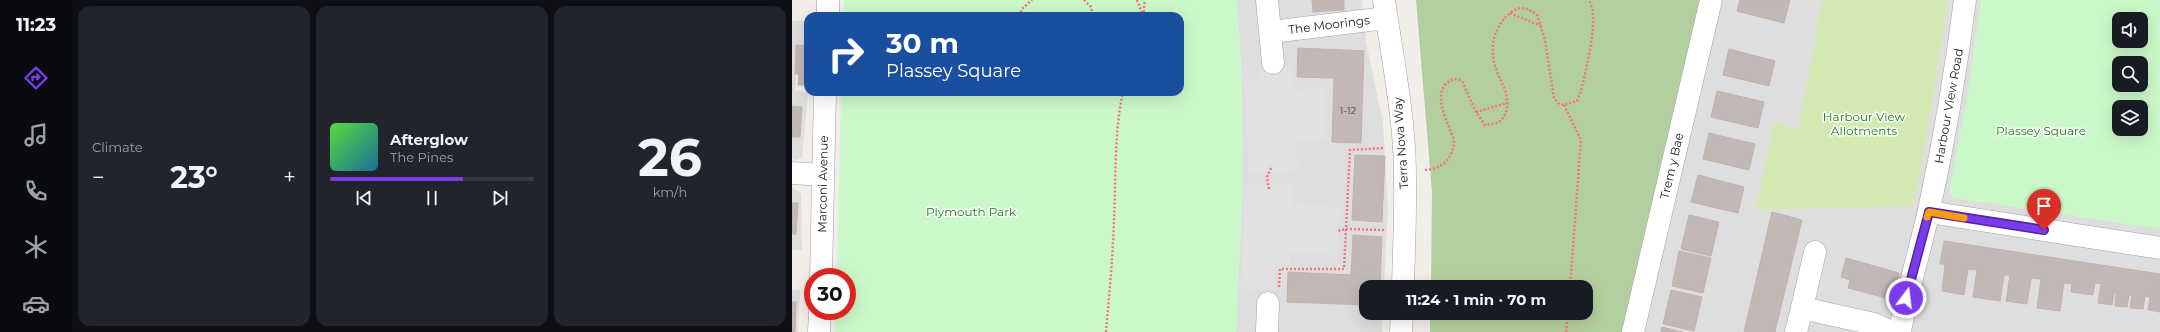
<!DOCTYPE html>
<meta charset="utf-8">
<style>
:root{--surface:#171b24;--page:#20242c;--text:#f1f3f6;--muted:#9ea1a6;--line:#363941;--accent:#7c3aed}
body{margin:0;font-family:Montserrat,sans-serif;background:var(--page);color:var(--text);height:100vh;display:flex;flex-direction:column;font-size:15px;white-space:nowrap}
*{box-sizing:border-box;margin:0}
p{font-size:13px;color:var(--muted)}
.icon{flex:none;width:22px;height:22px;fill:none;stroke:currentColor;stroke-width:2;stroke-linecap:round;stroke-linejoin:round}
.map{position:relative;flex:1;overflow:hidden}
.side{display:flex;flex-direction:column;gap:6px;padding:6px;background:#0d0f14;width:720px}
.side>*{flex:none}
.guide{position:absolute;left:12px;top:12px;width:380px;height:84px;border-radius:12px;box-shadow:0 4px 16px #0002;background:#1a4fa0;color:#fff;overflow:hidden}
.buttons{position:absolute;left:1320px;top:12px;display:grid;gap:8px}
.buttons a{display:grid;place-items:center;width:36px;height:36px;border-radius:8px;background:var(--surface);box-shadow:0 4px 16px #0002;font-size:20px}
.speed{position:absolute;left:12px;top:268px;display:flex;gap:8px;font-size:20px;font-weight:700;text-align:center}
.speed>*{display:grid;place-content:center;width:52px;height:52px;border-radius:50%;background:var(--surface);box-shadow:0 4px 16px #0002;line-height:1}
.speed .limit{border:6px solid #d22;background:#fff;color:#111}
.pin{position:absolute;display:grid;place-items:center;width:34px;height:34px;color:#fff;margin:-41px -17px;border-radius:50% 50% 50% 0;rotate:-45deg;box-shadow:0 0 4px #0007}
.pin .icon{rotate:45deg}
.me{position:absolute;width:44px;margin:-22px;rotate:15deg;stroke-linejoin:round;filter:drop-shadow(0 0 3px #0008)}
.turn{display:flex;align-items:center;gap:14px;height:84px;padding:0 16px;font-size:18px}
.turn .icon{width:52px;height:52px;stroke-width:2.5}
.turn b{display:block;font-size:28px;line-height:34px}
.big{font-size:30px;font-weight:700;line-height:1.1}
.side .card{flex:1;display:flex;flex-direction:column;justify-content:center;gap:6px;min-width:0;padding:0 14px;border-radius:12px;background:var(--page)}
.side .dial{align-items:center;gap:0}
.dial b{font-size:52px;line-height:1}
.song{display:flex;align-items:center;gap:12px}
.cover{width:48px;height:48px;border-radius:6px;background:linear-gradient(135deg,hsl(110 70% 55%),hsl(200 70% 35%))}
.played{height:4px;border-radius:2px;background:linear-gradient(90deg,var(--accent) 65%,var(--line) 65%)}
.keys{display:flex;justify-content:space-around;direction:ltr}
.heat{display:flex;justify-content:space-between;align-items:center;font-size:22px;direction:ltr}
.side .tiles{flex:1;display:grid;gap:6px;grid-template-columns:repeat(3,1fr)}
.trip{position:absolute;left:567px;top:280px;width:234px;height:40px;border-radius:12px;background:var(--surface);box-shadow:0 4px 16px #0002;font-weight:700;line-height:40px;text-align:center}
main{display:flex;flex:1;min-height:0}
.menu{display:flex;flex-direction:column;width:72px;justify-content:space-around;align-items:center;background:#090b0e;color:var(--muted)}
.menu .icon{width:28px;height:28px}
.menu .current{color:var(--accent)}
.menu b{font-size:18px;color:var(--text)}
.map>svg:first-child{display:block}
.residential{fill:#dfdede;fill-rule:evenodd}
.grass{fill:#d4e9b1}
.forest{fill:#b4cf9f}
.park{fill:#cbf8c8;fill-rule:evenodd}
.parking{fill:#e1e1e1}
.building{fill:#c2b8b5;stroke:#c2b2ab}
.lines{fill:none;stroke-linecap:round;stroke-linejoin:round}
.minor-casing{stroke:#a2a2a2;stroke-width:23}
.path{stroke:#f5757b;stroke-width:2.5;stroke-dasharray:2 2;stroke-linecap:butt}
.minor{stroke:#fff;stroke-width:22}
.route-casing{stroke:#51269a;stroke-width:10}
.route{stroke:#7c3aed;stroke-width:7}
.slow{stroke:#f59e0b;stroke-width:7}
.labels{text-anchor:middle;stroke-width:3;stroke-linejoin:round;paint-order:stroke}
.number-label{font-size:10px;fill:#494746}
.street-label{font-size:12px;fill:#212121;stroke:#fff}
.park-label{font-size:12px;fill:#177e10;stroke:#fff}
</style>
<main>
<nav class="menu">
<b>11:23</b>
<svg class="icon current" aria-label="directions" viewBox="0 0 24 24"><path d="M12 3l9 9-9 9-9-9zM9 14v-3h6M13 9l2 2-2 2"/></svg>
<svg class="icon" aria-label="music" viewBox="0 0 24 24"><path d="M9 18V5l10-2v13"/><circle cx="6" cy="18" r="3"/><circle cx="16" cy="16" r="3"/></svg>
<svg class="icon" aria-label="phone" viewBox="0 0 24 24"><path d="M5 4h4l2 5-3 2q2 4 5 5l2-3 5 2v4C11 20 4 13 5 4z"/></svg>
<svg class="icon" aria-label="climate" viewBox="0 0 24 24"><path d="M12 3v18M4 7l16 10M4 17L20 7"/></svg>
<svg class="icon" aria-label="car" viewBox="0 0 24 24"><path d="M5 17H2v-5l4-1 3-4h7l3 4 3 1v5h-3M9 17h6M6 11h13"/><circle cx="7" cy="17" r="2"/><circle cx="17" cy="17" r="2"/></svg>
</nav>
<section class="side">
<div class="tiles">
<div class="card"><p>Climate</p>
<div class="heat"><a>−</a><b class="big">23°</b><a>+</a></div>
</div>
<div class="card">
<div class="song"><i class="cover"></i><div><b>Afterglow</b><p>The Pines</p></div></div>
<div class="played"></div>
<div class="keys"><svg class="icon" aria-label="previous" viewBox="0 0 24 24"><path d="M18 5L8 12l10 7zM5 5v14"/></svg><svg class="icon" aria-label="pause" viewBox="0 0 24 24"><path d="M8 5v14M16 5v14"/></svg><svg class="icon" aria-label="next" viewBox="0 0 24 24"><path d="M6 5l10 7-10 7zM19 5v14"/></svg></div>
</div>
<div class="card dial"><b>26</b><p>km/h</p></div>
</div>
</section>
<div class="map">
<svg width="1368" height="332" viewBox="0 0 1368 332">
<rect width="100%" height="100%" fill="#f1ede8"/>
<g class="residential">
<path d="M445,0h125l4,42 17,81 5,86 -4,78h-18v26h17l-1,19h-146l7,-155 -2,-112z"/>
<path d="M893,0h475v332h-550zM1327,19h22v22h-22zM1327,63h22v22h-22zM1327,107h22v22h-22z"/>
<path d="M0,21h16v54l-12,-1 -1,17 13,1 -6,65 -5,3 -5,-1z"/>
<path d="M0,188l8,4 1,3 1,55h-10z"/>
<path d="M0,290h8l-2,42h-6z"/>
</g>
<path class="grass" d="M1030,0h126l-21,133 -14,73 -158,4 19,-88 24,7z"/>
<path class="forest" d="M624,0h285l-78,332h-193v-19h156v-26h-155l1,-95z"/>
<g class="park">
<path d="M52,0h393l4,65 2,112 -7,155h-401l1,-21h11v-34h-10l4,-185h339v-76h-336z"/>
<path d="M1189,0h179v229l-206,-31 -5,-6 19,-100zM1327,19h22v22h-22zM1327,63h22v22h-22zM1327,107h22v22h-22z"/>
</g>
<g class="parking">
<path d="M500,67l1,23 30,-2 3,51 -30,2 2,29 -50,3 -4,-93 15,-1v-10z"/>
<path d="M453,183l48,2 -1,20 47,2 -2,48 -46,-2 -1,12 -14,-1 -1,27 -34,-2z"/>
</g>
<g class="building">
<path d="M520,0h32v10l-31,2z"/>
<path d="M948,0h50l-6,23 -47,-12z"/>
<path d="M4,45l12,1v29l-13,-1z"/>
<path d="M506,48l66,3 -3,92 -29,-1 2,-64 -37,-1z"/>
<path d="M937,49l46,12 -6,25 -46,-11z"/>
<path d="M7,75l8,1v9h-9z"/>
<path d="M925,91l47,11 -6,26 -47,-11z"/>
<path d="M0,106l10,1 -2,30h-8z"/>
<path d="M917,133l46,11 -6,26 -46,-11z"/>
<path d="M563,155l30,1 -3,66 -30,-2z"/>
<path d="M906,175l46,12 -6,26 -47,-11z"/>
<path d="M0,203h6l-2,31h-4z"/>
<path d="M980,212l30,8 -27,112h-31z"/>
<path d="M897,215l30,7 -8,34 -30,-7z"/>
<path d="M561,235l29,2 -2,50h-14v18l-79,-3 1,-30 63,3z"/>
<path d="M1152,241l216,33v38l-12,-2 2,-13 -5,-1 -2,13 -13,-1 2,-13h-3l-2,12 -12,-1 1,-12 -2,-1 -2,12 -14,-2 3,-19 -6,-1 -2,12 -22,-3 1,-8 -8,-1 -4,28 -23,-3 4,-29 -10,-1 -4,26 -21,-3 4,-26h-6l-4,26 -27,-4 4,-27 -9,-1 -4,26 -22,-4 3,-27h-5z"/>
<path d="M887,251l32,7 -8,35 -31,-7z"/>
<path d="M1054,258l53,15 -4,18 -6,-2 -3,9 -38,-10 2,-8 -9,-3z"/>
<path d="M879,290l31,7 -8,34 -31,-7z"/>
<path d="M0,302h4l-1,30h-3z"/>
<path d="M870,327l20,5h-21z"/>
</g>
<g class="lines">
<defs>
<g id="minor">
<path d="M475,0l6,63"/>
<path d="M592,0c7,49 17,98 20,147 3,47 0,93 -1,140"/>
<path d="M36,16v-16"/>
<path d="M479,32l115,-14"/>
<path d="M0,173l31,2"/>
<path d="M1137,212l231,36"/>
<path d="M29,277l4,-185"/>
<path d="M1010,308l13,-56"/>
<path d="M27,332l1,-21"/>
<path d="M475,332l1,-29"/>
<path d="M609,332l1,-19"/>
<path d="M841,332l78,-332"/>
<path d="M1004,332l6,-24 72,16 17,8"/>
<path d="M1108,332c7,-41 20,-81 29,-122 15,-69 27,-139 36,-210"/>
</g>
</defs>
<use href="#minor" class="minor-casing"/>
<g class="path">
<path d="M292,0l7,7 2,9"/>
<path d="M345,0l6,16"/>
<path d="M718,13l31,13"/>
<path d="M227,16l3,-7 10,-9"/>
<path d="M351,16l2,-16"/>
<path d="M772,105l17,35 -11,147"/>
<path d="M684,112l31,-9"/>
<path d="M633,170c17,-1 29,-12 29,-30 -5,-15 -22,-45 -7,-57 5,-4 10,-5 15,-2l14,31 9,13 13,-2c7,-6 10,-13 9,-22 0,-11 -7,-21 -11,-32 -7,-20 -3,-42 14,-56 9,-8 18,-5 27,2l8,25 9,58 4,5 6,2 13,-4c7,-15 18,-70 16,-86 0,-5 -2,-10 -4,-15"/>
<path d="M477,189l-2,-12 5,-11"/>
<path d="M592,230l-38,-1 4,-79 34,-2"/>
<path d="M487,287l1,-18h64l2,-40 -9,2"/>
<path d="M314,332c3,-37 7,-75 8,-113 2,-42 0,-86 9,-127"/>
<path d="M774,332l2,-19"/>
</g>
<use href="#minor" class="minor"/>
</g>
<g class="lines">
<defs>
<path id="route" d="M1114,298l23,-86 115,18"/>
</defs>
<use href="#route" class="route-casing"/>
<use href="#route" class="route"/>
<path class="slow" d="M1135,217l2,-5 35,6"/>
</g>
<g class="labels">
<g class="number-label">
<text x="556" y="114">1-12</text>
</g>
<g class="street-label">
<text transform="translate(537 25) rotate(-7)" y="4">The Moorings</text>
<text transform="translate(1157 106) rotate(-80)" y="4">Harbour View Road</text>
<text transform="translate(609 143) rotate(-94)" y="4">Terra Nova Way</text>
<text transform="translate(880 166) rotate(-77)" y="4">Trem y Bae</text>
<text transform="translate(31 184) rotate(-89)" y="4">Marconi Avenue</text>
</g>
<g class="park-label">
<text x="1072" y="121">Harbour View<tspan x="1072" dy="14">Allotments</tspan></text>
<text x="1249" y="135">Plassey Square</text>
<text x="179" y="216">Plymouth Park</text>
</g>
</g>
</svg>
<div class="buttons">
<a><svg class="icon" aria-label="sound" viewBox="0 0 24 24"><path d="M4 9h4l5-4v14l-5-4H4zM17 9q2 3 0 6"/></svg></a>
<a><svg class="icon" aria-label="search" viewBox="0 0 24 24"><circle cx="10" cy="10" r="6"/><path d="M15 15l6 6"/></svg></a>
<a><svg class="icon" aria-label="layers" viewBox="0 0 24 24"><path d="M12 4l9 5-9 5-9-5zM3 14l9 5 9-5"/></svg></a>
</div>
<div class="speed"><div class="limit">30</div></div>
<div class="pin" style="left:1252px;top:230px;background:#d93025"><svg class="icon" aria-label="arrive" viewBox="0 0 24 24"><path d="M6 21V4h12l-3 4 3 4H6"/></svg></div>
<svg class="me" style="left:1114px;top:298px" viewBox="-20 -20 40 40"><circle r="17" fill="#7c3aed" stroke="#fff" stroke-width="3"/><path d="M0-11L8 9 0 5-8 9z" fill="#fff"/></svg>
<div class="trip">11:24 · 1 min · 70 m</div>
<div class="guide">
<div class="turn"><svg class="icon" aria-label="right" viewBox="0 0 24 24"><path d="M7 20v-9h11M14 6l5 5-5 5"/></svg><div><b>30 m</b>Plassey Square</div></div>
</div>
</div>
</main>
